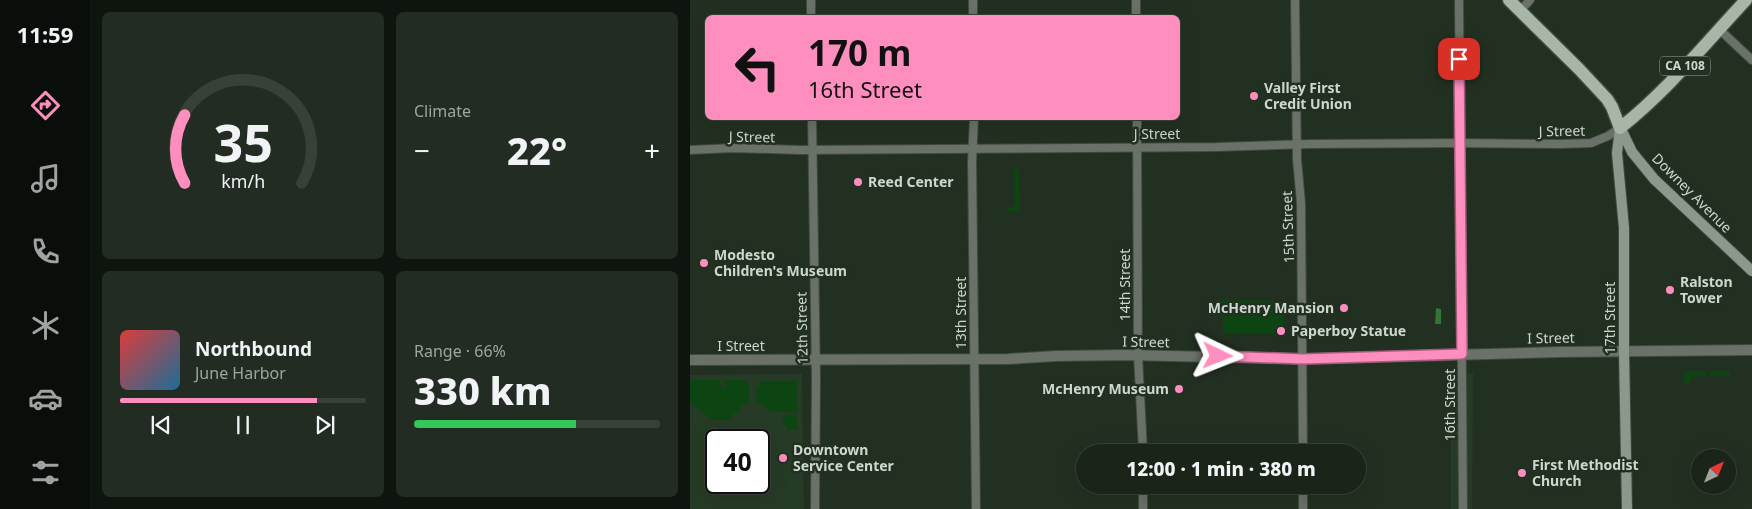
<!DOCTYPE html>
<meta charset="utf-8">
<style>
:root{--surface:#1a2419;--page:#232c22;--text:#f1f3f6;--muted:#9fa4a2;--line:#384138;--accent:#fe8ebd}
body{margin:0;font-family:"Noto Sans",sans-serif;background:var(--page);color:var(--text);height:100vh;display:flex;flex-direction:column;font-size:19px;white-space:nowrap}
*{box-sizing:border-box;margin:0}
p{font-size:16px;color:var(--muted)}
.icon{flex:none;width:28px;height:28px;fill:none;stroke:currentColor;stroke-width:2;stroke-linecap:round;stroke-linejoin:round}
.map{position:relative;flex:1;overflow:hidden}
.drawer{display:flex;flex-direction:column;gap:12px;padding:12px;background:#0e140e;width:600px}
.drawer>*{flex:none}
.top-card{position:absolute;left:15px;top:15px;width:475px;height:105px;border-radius:8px;box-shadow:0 5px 20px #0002,0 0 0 1px var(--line);background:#fe8ebd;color:#111;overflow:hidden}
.needle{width:32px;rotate:43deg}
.controls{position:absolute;left:1001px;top:449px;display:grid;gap:10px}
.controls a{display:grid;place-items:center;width:45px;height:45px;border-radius:50%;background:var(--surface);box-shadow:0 5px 20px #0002,0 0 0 1px var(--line);font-size:25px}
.speed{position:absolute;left:15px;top:429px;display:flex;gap:10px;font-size:25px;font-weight:700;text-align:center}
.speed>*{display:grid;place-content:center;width:65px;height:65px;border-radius:50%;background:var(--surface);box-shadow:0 5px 20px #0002,0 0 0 1px var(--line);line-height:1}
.speed .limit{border:2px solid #111;border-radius:8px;background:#fff;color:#111}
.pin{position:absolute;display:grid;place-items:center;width:42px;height:42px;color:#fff;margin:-21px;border-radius:10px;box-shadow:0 2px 8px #0006}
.me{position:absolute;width:55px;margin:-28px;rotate:92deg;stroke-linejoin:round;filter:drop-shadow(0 0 4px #0008)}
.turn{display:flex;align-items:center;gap:18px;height:105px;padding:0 20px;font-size:22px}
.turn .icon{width:65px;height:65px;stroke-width:2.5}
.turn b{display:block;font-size:35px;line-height:42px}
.big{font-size:38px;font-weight:800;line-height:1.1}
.drawer .tile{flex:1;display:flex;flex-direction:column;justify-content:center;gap:8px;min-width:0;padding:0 18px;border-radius:8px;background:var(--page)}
.drawer .dial{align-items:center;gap:0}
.dial svg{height:130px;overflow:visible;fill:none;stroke:var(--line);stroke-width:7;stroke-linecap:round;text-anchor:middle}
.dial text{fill:var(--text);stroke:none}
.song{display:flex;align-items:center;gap:15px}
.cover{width:60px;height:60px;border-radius:8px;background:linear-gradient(135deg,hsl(0 70% 55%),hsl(200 70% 35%))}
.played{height:5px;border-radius:2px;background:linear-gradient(90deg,var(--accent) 80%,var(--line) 80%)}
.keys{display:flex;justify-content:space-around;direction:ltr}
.heat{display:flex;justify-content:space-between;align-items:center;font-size:28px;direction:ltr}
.charge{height:8px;border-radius:4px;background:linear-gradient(90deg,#34c759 66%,var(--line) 0)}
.drawer .tiles{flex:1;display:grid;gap:12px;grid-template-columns:repeat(2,1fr)}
.trip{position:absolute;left:386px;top:444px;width:290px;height:50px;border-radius:25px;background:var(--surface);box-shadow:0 5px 20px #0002,0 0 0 1px var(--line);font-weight:800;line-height:50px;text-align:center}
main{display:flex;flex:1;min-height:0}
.menu{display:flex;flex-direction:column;width:90px;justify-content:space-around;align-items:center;background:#0a0e0a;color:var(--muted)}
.menu .icon{width:35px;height:35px}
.menu .active{color:var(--accent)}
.menu b{font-size:22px;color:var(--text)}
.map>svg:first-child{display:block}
.built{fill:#263b26;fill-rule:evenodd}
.green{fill:#0c4412}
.water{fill:#337536}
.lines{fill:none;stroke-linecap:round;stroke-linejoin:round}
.minor-casing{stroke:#3e4b3d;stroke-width:10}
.tertiary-casing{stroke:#3e4b3d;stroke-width:12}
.secondary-casing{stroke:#3e4b3d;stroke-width:12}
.primary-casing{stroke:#3e4b3d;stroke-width:15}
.minor{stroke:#6a7169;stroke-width:8}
.tertiary{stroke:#6a7169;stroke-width:10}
.secondary{stroke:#8c988c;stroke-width:10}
.primary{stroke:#a7b6a6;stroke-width:12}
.route-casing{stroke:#a55c7b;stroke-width:12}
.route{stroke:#fe8ebd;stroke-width:9}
.poi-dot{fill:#fe8ebd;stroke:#223021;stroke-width:2}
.labels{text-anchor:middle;stroke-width:5;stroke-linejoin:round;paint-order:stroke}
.shield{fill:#223021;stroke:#9aa599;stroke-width:1}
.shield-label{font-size:12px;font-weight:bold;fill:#ced7cd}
.poi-label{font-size:14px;font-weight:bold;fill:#ced7cd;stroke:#223021;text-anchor:start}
.street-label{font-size:14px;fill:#ced7cd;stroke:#223021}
</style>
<main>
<nav class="menu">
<b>11:59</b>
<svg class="icon active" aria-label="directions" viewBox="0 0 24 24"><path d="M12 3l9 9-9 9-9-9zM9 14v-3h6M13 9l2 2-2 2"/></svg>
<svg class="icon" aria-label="music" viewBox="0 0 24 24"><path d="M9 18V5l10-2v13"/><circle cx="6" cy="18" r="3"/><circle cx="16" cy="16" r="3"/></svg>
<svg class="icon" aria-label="phone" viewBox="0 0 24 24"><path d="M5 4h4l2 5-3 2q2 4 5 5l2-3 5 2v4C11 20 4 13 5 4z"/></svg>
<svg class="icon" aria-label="climate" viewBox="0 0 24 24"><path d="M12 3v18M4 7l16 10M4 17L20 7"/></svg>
<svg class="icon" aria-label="car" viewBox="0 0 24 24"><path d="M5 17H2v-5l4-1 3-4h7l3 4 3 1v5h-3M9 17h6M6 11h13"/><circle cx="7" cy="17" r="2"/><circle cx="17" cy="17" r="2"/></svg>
<svg class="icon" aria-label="filters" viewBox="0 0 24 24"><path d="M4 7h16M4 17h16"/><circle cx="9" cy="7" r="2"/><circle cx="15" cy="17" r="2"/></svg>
</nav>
<section class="drawer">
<div class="tiles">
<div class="tile dial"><svg viewBox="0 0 100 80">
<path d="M14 69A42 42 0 1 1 86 69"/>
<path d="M14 69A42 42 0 0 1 14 27" stroke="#fe8ebd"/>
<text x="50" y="56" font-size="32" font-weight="700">35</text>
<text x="50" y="72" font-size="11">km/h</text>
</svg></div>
<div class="tile"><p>Climate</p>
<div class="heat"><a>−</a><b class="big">22°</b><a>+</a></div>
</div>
<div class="tile">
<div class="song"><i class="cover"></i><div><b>Northbound</b><p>June Harbor</p></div></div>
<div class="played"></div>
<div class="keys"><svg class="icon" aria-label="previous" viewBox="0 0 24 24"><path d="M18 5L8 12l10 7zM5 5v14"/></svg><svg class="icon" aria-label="pause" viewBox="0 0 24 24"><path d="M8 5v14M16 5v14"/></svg><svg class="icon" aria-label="next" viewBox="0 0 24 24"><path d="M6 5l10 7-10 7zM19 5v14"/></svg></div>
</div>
<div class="tile"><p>Range · 66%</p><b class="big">330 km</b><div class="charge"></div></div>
</div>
</section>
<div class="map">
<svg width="1062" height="509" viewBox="0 0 1062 509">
<rect width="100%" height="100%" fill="#223021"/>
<g class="built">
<path d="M783,373l-1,136h-21v-135z"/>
<path d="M112,374l2,135h-114v-134zM26,440h43v42h-43z"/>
</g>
<g class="green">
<path d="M324,168l5,1 1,39 -3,3h-10l-1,-3 9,-2z"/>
<path d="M532,300l61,1v32h-60z"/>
<path d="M994,371h22v5h-13l-4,8h-5z"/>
<rect x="1020" y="371" width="20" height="5"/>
<path d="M0,380h31l-1,5 3,3 3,-3 -2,-5h22v3h3v21h-8l-1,9h-8v7h-20l-22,-18z"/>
<path d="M107,380v33l-27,-2 -14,-10 1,-15h3v-5h24l1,1z"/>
<path d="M96,415h11v15h-9c-3,-4 -5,-7 -5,-12z"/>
</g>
<path class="water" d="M746,308l5,1v15h-6z"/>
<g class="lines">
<defs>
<g id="minor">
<path d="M121,0v18"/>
<path d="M283,0v18"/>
<path d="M446,0v18"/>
<path d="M605,0l2,159 4,44 2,249"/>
<path d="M769,0l4,509"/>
<path d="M830,11l10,-11"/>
<path d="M1029,29l33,31"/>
<path d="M122,118l4,259 -1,132"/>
<path d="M284,118l-2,43 4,348"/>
<path d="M447,118l1,237 5,97"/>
<path d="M0,150l43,-2 67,2 417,-3 93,-3 150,-1 101,1 30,-1 17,-7 12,-8"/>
<path d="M453,485v24"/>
<path d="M613,485v24"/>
</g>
<path id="tertiary" d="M0,360l318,-1 48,-3 68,-1 179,4 257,-7 192,-2"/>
<g id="secondary">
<path d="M930,128l-3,25 7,75v124l3,157"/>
<path d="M931,129l11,23 22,27 98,92"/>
</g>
<path id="primary" d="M819,0l70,69 28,30 5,8 8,21c47,-37 85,-84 126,-128"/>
</defs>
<use href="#minor" class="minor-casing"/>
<use href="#tertiary" class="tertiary-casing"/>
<use href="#secondary" class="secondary-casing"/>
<use href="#primary" class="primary-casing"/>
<use href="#minor" class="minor"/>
<use href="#tertiary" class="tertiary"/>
<use href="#secondary" class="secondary"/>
<use href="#primary" class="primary"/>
</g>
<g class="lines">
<defs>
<path id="route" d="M528,356l85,3 159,-5 -3,-295"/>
</defs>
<use href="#route" class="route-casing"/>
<use href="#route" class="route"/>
</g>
<g class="poi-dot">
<circle cx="564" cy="96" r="5"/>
<circle cx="168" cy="182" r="5"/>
<circle cx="14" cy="263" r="5"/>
<circle cx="980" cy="290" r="5"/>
<circle cx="654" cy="308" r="5"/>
<circle cx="591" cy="331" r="5"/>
<circle cx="489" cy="389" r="5"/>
<circle cx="93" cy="458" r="5"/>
<circle cx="832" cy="473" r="5"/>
</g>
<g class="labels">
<rect class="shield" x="970" y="56.5" width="50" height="19" rx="4"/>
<g class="shield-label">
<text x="995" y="70">CA 108</text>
</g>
<g class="poi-label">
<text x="574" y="93">Valley First<tspan x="574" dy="16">Credit Union</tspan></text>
<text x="178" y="187">Reed Center</text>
<text x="24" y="260">Modesto<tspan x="24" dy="16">Children's Museum</tspan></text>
<text x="990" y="287">Ralston<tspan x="990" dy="16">Tower</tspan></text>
<text x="644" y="313" text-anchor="end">McHenry Mansion</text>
<text x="601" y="336">Paperboy Statue</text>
<text x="479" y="394" text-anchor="end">McHenry Museum</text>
<text x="103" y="455">Downtown<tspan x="103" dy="16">Service Center</tspan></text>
<text x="842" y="470">First Methodist<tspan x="842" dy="16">Church</tspan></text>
</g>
<g class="street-label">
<text transform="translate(872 131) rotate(-1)" y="5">J Street</text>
<text x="467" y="139">J Street</text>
<text transform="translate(62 137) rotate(1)" y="5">J Street</text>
<text transform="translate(1002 193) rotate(45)" y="5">Downey Avenue</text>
<text transform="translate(598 227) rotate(-92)" y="5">15th Street</text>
<text transform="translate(435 285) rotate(-90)" y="5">14th Street</text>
<text transform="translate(271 313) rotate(-90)" y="5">13th Street</text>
<text transform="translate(920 318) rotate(-90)" y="5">17th Street</text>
<text transform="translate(112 328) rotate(-91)" y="5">12th Street</text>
<text transform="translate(861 338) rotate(-1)" y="5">I Street</text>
<text transform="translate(456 342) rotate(1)" y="5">I Street</text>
<text x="51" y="351">I Street</text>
<text transform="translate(760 405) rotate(-90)" y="5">16th Street</text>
</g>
</g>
</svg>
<div class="controls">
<a><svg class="needle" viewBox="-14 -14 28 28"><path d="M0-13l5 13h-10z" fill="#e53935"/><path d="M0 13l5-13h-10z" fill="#9fa4a2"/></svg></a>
</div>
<div class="speed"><div class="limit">40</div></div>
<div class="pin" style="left:769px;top:59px;background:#d93025"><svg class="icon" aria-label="arrive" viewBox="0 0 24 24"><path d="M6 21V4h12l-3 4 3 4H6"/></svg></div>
<svg class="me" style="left:528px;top:356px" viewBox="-20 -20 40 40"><path d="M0-17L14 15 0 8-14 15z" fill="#fe8ebd" stroke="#fff" stroke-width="4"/></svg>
<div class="trip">12:00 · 1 min · 380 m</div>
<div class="top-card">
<div class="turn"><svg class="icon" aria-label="left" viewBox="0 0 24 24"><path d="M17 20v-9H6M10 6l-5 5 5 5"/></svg><div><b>170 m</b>16th Street</div></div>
</div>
</div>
</main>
